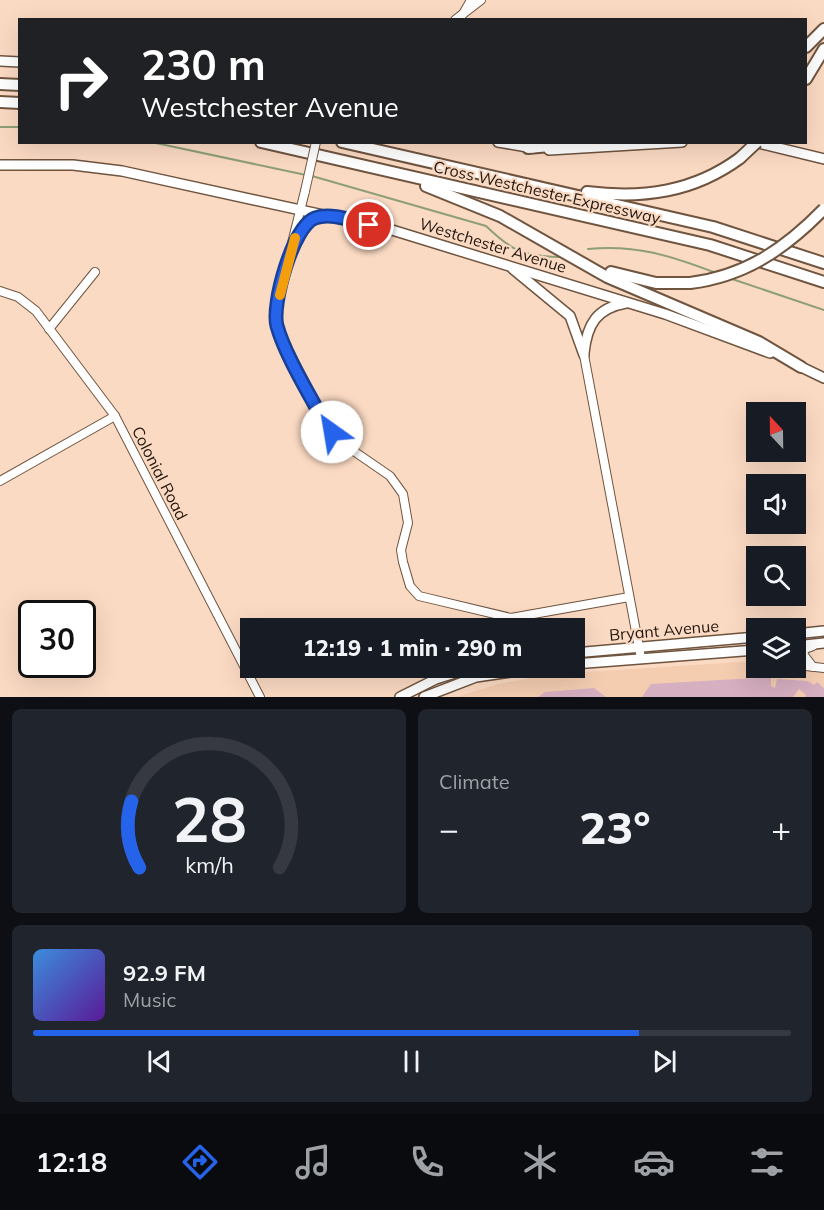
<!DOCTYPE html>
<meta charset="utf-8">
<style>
:root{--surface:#171b24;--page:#20242c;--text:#f1f3f6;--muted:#9ea1a6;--line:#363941;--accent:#2563eb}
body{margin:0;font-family:Mulish,sans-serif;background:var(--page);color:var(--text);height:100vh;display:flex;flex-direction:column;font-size:22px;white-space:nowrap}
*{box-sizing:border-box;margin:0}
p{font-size:20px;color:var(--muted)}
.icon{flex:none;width:33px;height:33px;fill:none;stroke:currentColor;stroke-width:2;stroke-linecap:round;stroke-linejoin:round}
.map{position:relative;height:697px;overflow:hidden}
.details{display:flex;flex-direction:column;gap:12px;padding:12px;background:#0d0f14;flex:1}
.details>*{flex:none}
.hud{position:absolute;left:18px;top:18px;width:789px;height:126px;border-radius:0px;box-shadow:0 6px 24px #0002;background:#202124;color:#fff;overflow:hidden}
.needle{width:39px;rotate:338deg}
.buttons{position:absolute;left:746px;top:402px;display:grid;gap:12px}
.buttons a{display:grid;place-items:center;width:60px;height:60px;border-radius:0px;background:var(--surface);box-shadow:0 6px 24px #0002;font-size:30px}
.speed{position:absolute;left:18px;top:600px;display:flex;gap:12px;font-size:30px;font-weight:700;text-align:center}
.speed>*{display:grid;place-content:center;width:78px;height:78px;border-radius:50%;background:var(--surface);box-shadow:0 6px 24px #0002;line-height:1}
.speed .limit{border:3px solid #111;border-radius:9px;background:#fff;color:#111}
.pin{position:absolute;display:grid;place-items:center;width:51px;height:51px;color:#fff;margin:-26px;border:3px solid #fff;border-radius:50%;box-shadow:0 2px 6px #0007}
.me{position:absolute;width:66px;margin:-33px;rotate:328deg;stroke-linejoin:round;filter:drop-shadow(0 0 4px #0008)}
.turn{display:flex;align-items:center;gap:21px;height:126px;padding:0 24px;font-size:27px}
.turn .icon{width:78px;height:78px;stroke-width:2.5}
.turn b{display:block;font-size:42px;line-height:51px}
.big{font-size:45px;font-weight:800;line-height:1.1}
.details .widget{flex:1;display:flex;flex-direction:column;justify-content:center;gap:9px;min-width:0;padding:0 21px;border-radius:9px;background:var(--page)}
.details .dial{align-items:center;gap:0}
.dial svg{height:156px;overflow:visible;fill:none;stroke:var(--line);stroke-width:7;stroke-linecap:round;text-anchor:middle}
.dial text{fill:var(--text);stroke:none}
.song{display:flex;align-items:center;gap:18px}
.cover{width:72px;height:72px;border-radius:9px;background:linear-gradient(135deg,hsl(210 70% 55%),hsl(270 70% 35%))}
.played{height:6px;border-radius:3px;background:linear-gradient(90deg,var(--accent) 80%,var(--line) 80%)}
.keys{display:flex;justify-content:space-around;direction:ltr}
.heat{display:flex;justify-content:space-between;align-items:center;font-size:33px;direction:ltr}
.details .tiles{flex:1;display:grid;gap:12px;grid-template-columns:1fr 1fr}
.widget:last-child{grid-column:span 2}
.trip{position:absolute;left:240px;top:618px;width:345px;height:60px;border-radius:0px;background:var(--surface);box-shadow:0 6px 24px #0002;font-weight:800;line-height:60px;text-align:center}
.tab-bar{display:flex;height:96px;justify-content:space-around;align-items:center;background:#090b0e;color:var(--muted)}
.tab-bar .icon{width:42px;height:42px}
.tab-bar .current{color:var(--accent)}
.tab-bar b{font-size:27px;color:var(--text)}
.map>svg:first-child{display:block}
.built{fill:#f4cdb1}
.green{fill:#d6afc0}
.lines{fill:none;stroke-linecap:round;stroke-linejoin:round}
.stream{stroke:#8e9f75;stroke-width:2}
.minor-casing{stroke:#6f543f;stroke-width:10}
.major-casing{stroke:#6f543f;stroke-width:12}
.highway-casing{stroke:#6f543f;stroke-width:14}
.minor{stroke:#fff;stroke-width:8}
.major{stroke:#fff;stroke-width:9}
.highway{stroke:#fff;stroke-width:10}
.minor-bridge-casing{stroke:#6f543f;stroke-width:10;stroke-linecap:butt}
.highway-bridge-casing{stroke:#6f543f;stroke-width:14;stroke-linecap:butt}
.minor-bridge{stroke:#fff;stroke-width:8}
.highway-bridge{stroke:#fff;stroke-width:10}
.route-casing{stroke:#184099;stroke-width:15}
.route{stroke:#2563eb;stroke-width:10}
.slow{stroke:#f59e0b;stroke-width:10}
.labels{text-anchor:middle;stroke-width:4.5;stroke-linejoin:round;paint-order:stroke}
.street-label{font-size:16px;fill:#22170f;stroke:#fbdac3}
</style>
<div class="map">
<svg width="824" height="697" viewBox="0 0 824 697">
<rect width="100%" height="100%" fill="#fbdac3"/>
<path class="built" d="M756,661v7h39v-4l10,6 19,3v24h-368l42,-13 55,-10z"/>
<g class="green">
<path d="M771,677v9l4,2 2,-9 31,2 6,4 3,-3 7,6v9h-19l1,-2 -7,-6 -6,8h-151l9,-13z"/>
<path d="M594,688l12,9h-68l7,-5z"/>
</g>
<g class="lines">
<g class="stream">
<path d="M0,127h20"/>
<path d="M151,142l155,33"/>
<path d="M312,176l174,50c26,25 37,30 72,31"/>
<path d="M588,249c47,-5 84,7 128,24"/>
<path d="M729,278l95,32"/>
</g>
<defs>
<g id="minor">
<path d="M463,14l8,-14"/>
<path d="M455,20l26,-20"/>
<path d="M305,191l-29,116 2,23 50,98 14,15 48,33 13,18 5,29 -7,27 2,12 7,24 9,10 92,22 118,-21"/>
<path d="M296,237l12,-15 15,-6"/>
<path d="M0,291l18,6 18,14 79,105 145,281"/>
<path d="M49,329l46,-57"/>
<path d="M584,355l57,303"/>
<path d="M0,481l115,-65"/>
<path d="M813,646l-8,3 -2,5 10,13"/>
<path d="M795,660l11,6 18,2"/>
</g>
<g id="major">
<path d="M0,61l20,1"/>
<path d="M498,142l35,6"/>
<path d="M754,142l70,17"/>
<path d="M549,150l133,-8"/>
<path d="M0,165h73l49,6 270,59 273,84 105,39"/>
<path d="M513,269l57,47 14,39"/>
<path d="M584,353c3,-29 13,-45 42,-50"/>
<path d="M797,365l27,13"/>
<path d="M795,634l29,-3"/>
<path d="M795,646l29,-3"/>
<path d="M574,653l182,-16"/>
<path d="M574,664l182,-14"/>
<path d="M400,697l36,-18 35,-11"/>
<path d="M424,697l52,-20 62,-9"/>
</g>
<g id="highway">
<path d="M806,47l18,-18"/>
<path d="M806,79l18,-30"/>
<path d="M0,84l20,1"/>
<path d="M0,102l20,1"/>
<path d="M261,142l449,103 114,37"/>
<path d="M342,142l371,85 111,36"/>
<path d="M528,148l66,-6"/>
<path d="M426,186l74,30 107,61 152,65 42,25"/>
<path d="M587,192c56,7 107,0 153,-34"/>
<path d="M611,272l45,11h34"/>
</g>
</defs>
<use href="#minor" class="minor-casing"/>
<use href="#major" class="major-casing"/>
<use href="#highway" class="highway-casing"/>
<use href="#minor" class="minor"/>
<use href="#major" class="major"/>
<use href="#highway" class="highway"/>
<defs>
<path id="minor-bridge" d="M305,191l11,-49"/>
<g id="highway-bridge">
<path d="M740,158l17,-16"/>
<path d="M690,283c56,-7 96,-35 134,-74"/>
</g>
</defs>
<use href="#minor-bridge" class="minor-bridge-casing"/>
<use href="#highway-bridge" class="highway-bridge-casing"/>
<use href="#minor-bridge" class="minor-bridge"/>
<use href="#highway-bridge" class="highway-bridge"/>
</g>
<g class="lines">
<defs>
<path id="route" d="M332,432l-8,-10c-14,-27 -39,-67 -47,-96 -6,-21 16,-100 38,-108 16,-6 38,3 54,7"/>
</defs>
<use href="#route" class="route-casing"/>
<use href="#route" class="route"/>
<path class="slow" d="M280,295l15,-57"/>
</g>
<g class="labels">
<g class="street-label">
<text transform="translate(547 192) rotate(13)" y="6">Cross Westchester Expressway</text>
<text transform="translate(493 245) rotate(17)" y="6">Westchester Avenue</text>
<text transform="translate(160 473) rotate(63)" y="6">Colonial Road</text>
<text transform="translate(664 630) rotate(-5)" y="6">Bryant Avenue</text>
</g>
</g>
</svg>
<div class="buttons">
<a><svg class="needle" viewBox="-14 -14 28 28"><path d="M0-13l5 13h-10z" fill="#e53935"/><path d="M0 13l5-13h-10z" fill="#9ea1a6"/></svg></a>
<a><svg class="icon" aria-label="sound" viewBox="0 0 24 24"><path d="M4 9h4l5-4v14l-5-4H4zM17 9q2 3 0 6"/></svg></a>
<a><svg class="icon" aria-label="search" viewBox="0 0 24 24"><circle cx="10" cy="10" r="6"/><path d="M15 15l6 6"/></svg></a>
<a><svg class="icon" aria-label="layers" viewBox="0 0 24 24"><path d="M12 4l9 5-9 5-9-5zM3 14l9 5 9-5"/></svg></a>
</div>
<div class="speed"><div class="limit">30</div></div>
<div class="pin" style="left:369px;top:225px;background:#d93025"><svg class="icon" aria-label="arrive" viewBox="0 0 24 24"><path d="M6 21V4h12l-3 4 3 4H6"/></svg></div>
<svg class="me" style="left:332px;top:432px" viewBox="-20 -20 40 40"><circle r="19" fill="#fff"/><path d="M0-13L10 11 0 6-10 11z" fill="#2563eb"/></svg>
<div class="trip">12:19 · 1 min · 290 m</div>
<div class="hud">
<div class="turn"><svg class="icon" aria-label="right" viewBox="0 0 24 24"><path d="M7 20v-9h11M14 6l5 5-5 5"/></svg><div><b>230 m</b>Westchester Avenue</div></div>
</div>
</div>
<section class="details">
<div class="tiles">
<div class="widget dial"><svg viewBox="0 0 100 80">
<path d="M14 69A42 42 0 1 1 86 69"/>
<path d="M14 69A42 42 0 0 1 10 35" stroke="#2563eb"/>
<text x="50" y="56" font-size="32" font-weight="700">28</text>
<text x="50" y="72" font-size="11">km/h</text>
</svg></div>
<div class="widget"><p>Climate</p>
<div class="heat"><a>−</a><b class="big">23°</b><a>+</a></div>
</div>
<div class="widget">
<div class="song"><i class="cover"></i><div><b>92.9 FM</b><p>Music</p></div></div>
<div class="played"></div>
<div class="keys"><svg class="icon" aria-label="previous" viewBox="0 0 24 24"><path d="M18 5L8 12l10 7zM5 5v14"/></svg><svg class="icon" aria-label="pause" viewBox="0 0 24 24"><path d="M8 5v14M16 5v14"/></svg><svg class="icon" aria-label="next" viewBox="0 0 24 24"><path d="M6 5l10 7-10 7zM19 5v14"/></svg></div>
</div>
</div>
</section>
<nav class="tab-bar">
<b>12:18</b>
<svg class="icon current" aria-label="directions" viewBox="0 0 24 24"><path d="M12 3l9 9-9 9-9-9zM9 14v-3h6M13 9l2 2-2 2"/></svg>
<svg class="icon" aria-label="music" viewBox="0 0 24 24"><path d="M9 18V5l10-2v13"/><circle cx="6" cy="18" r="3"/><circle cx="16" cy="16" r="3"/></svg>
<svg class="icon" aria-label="phone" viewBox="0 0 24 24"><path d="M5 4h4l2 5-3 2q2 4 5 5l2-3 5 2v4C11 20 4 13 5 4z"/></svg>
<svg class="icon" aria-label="climate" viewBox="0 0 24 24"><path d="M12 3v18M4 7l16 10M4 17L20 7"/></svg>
<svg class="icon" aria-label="car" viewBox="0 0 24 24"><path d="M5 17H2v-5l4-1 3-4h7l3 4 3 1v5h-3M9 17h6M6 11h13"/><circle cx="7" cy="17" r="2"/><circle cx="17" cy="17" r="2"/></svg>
<svg class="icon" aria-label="filters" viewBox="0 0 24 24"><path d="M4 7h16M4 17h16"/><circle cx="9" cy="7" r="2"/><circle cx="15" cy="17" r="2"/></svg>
</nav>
